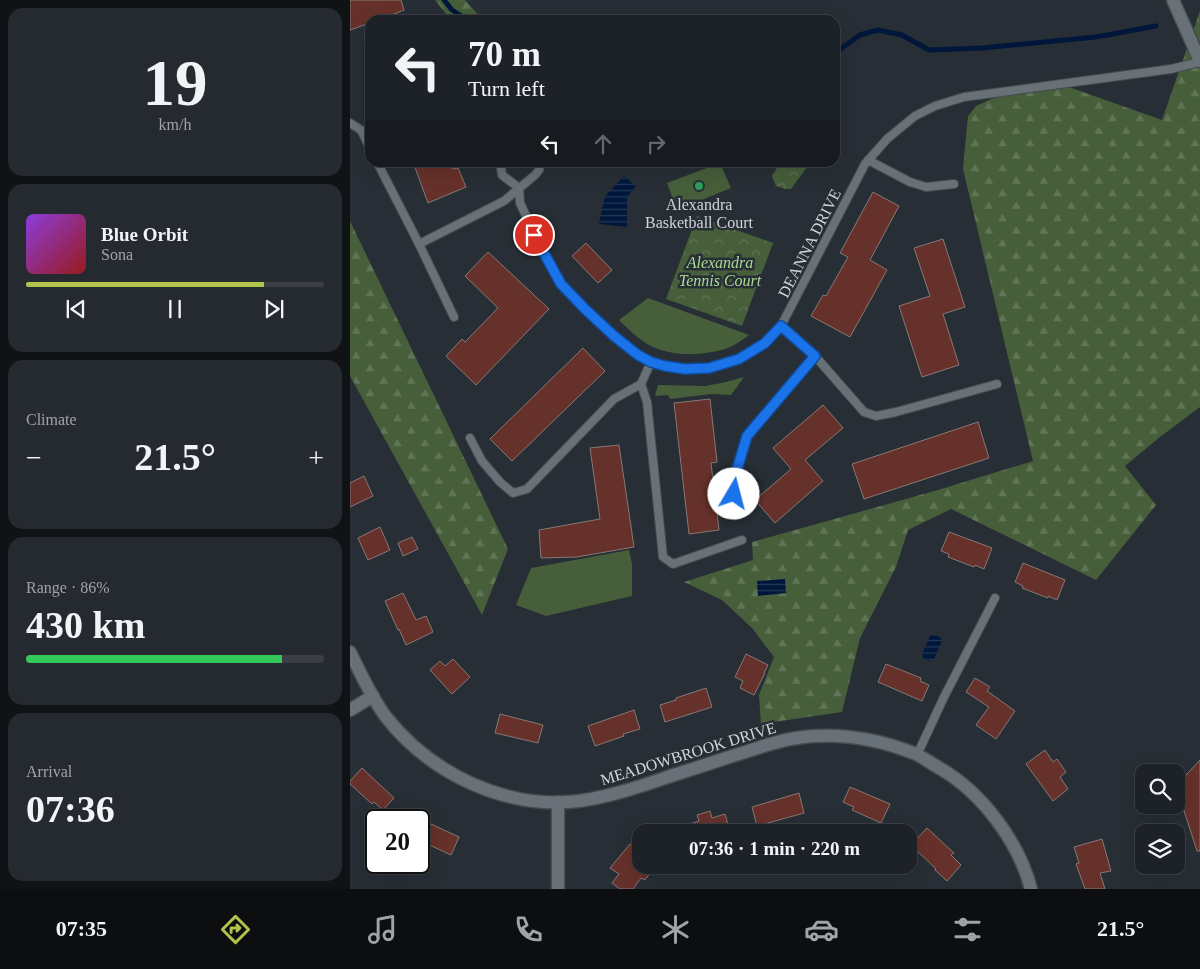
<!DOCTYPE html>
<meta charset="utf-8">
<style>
:root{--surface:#1d2228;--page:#252a30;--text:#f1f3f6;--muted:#a0a4a8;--line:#3b3f45;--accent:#b2c34c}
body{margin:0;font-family:Georgia,serif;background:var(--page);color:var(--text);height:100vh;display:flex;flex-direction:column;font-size:19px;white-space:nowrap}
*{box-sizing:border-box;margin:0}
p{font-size:16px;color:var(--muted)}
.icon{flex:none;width:28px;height:28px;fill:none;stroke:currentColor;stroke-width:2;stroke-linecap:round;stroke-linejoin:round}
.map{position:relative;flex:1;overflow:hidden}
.side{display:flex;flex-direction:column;gap:8px;padding:8px;background:#101316;width:350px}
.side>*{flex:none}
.banner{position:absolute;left:15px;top:15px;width:475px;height:152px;border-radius:15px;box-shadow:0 5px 20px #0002,0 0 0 1px var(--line);background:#1d2228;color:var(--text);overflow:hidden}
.buttons{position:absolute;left:785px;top:764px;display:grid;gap:10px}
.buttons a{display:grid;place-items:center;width:50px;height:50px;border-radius:10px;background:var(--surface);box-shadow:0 5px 20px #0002,0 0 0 1px var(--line);font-size:25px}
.speed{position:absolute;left:15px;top:809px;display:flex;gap:10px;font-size:25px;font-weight:700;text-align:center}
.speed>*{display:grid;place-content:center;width:65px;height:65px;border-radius:50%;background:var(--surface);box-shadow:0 5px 20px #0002,0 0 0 1px var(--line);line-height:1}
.speed .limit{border:2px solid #111;border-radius:8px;background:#fff;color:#111}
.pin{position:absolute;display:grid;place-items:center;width:42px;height:42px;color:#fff;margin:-21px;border:2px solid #fff;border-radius:50%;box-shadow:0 1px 5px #0007}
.me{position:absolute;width:55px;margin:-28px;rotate:8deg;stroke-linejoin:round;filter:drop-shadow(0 0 4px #0008)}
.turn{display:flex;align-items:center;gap:18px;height:105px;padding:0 20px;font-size:22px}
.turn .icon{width:65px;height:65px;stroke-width:2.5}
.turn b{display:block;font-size:35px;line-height:42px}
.lanes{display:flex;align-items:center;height:48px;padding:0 20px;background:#0003;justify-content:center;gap:25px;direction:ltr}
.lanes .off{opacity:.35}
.big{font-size:38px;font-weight:800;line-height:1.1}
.side .widget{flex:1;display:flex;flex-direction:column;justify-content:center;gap:8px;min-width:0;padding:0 18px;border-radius:15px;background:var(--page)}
.side .dial{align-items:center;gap:0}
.dial b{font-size:65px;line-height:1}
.song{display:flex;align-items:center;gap:15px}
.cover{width:60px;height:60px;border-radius:8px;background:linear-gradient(135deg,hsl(270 70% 55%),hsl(0 70% 35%))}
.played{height:5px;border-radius:2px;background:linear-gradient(90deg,var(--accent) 80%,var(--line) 80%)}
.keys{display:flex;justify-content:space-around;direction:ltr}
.heat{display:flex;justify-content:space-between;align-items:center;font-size:28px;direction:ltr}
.charge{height:8px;border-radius:4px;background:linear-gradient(90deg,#34c759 86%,var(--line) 0)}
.trip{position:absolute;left:282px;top:824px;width:285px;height:50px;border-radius:15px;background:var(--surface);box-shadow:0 5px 20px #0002,0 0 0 1px var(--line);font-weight:800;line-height:50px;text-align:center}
.tab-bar{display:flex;height:80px;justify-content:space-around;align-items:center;background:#0c0e10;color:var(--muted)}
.tab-bar .icon{width:35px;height:35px}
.tab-bar .on{color:var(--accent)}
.tab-bar b{font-size:22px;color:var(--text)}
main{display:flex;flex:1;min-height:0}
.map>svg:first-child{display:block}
.green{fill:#465e3a}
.forest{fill:url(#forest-firs)}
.park{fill:url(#park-crowns)}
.water{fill:url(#water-rules)}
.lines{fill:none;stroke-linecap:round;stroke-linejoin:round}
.stream{stroke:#00173b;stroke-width:5}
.building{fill:#66312a;stroke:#867977}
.service-casing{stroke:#454b51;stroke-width:10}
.minor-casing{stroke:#454b51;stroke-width:15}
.tertiary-casing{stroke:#454b51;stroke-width:15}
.service{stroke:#687078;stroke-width:8}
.minor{stroke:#687078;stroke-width:12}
.tertiary{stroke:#687078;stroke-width:12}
.route-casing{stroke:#114b97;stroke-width:12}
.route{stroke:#1a73e8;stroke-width:9}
.leisure-dot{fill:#2e9e5b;stroke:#272e35;stroke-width:2}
.labels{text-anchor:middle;stroke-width:5;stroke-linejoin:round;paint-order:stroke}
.poi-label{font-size:16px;fill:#d1d5da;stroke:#272e35}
.street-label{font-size:16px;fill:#d1d5da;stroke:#272e35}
.park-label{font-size:16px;font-style:italic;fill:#abda93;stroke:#272e35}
</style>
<main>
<section class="side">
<div class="widget dial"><b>19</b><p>km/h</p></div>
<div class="widget">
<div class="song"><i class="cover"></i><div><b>Blue Orbit</b><p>Sona</p></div></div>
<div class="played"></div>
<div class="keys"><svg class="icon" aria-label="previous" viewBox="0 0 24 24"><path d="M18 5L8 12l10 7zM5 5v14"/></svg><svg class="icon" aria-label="pause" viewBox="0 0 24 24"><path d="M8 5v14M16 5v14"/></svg><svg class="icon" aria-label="next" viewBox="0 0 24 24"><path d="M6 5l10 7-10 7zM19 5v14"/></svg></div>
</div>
<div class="widget"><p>Climate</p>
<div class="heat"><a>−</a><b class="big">21.5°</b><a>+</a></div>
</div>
<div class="widget"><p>Range · 86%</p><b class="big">430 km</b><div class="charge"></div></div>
<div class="widget"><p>Arrival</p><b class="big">07:36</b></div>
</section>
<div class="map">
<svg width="850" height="889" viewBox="0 0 850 889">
<defs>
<pattern id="forest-firs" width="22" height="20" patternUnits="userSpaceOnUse" patternTransform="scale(1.25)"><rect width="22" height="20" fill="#465e3a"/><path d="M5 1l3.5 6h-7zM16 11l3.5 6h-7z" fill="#607456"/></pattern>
<pattern id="park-crowns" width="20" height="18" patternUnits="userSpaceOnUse" patternTransform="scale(1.25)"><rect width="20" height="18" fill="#465e3a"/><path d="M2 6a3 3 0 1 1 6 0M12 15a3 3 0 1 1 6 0" fill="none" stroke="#607456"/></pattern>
<pattern id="water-rules" width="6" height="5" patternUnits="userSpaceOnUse" patternTransform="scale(1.25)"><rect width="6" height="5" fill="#00173b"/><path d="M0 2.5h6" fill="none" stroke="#243857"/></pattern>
</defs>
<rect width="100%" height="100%" fill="#272e35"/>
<g class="green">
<path d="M370,163l11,25 -54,22 -10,-27z"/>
<path d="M298,298l101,37c-7,5 -15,11 -24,14 -24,7 -53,8 -76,-4 -11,-6 -21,-16 -30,-25z"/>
<path d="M394,377l-13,18 -19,-1 -42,5 -2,-4 -13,1 3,-11 47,1 21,-4z"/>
<path d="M279,550l3,14v32l-86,20 -30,-11 15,-37z"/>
</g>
<g class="forest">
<path d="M85,0h30l18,20h-32z"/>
<path d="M850,11v396l-40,30 -35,29 31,39 -60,75 -145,-71 -43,21 -12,37 -36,71 -18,74 -81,12 -2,-29 15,-38 -22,-29 -30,-28 -38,-18 69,-22 -1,-18 186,-52 95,-29 -70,-292 5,-53 8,-10 20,-9 70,-11 96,34z"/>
<path d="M0,221l158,328 -26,66 -132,-239z"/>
</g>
<g class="park">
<path d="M430,163v-1l30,1 -19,26h-6l-9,-3 -4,-10z"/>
<path d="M347,216l76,27 -31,83 -76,-27z"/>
</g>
<g class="water">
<path d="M274,176l12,10 -9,11v30l-28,-3 6,-28z"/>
<path d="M435,579l1,14 -28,3 -1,-15z"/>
<path d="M584,635l6,2 2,4 -8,18 -6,2 -4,-2 -2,-5 8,-18z"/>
</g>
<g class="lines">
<g class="stream">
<path d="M94,0l8,10 16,10"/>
<path d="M485,53l25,-18 18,-5 24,5 27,15 53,-2 114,-11 60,-11"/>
</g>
</g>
<g class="building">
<path d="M0,0h51l3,10 -25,10h-9v3l-20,7z"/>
<path d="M63,162h38l2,7 5,-1 8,19 -38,16z"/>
<path d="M523,192l26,14 -29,54 17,10 -37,67 -39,-21 12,-21 3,1 22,-39 -8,-4z"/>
<path d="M593,239l22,68 -22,7 16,51 -37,12 -23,-71 31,-10 -16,-48z"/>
<path d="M236,243l26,27 -14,13 -26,-27z"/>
<path d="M138,252l61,57 -73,76 -30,-29 16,-17 3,3 33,-34 -33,-32z"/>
<path d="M233,348l22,23 -93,90 -22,-22z"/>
<path d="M360,399l7,63 -6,1 8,67 -30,4 -15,-131z"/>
<path d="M473,405l20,23 -38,32 18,21 -48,42 -20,-23 36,-31 -18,-21z"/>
<path d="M628,422l11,36 -125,41 -12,-35z"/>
<path d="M269,445l15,102 -57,10 -36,1 -2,-28 61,-11 -10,-71z"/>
<path d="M14,476l9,20 -23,11v-24z"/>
<path d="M30,527l10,23 -22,10 -10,-22z"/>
<path d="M599,532l43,16 -8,21 -9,-4 -1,2 -26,-10 1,-3 -8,-3z"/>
<path d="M62,537l6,12 -15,7 -5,-13z"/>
<path d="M673,563l42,17 -8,20 -9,-4v2l-26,-10 1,-2 -8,-4z"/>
<path d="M53,593l13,27 10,-4 7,16 -27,13 -7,-16 -1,1 -13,-29z"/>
<path d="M396,654l22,11 -4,8h1l-11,22 -14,-7 3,-7 -8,-4z"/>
<path d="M103,659l17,18 -18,17 -22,-24 10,-9 5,5z"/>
<path d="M536,664l35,14 -1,3 9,4 -7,16 -44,-19z"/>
<path d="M625,678l15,9 -3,4 28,20 -19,28 -20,-14 13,-18 -23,-15z"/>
<path d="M356,688l6,19 -47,15 -5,-17 16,-5v-2z"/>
<path d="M284,710l6,19 -17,5 1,2 -29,10 -7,-20z"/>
<path d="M150,714l43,11 -5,18 -43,-10z"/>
<path d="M695,750l8,12 4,-3 9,13 -6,5 8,12 -15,12 -27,-37z"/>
<path d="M850,760v91h-3l-21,-65z"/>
<path d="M12,768l32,30 -11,12 -9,-8 -2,2 -22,-20v-3z"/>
<path d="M500,787l40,17 -9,19 -29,-13 2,-3 -11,-5z"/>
<path d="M449,793l5,20 -47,13 -5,-19z"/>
<path d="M360,811l2,7 13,-4 5,18h-58v-2l27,-9 -2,-6z"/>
<path d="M81,824l28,13 -8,18 -28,-13z"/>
<path d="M577,828l27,25 -3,2 10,10 -14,16 -12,-11 1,-1 -25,-24z"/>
<path d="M752,839l9,32 -11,2 5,16h-20l-9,-25 3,-1 -5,-16z"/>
<path d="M280,844l11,8v13h15l-11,15 -4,-2 -8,11h-13l-8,-6 7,-9 -9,-6z"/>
</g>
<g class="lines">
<defs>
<g id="service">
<path d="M0,123l11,7 9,18"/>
<path d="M518,160l42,22 16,5 28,-3"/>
<path d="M27,162l42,82"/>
<path d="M150,162l2,13 17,13 1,15 15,32 26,49 24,25 29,27 24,19 13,7 14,4 20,3 24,-1 30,-9 26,-16 16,-17 84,-162 22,-25 28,-23 20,-10 29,-9 207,-28 29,-7"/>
<path d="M104,317l-35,-73 85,-43 31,-26 4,-5 2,-8"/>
<path d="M431,326l34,30 49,56 12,4 20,-4 101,-28"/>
<path d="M301,362l-10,22 6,18 16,155 10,7 69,-24"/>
<path d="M120,438l12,23 18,21 13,11 14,-4 87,-90 27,-15"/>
<path d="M384,494l4,-28 9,-30 68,-80"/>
<path d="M567,755l27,-58 51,-99"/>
</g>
<g id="minor">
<path d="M0,652c11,22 21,45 36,65 45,57 120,93 193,84 36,-5 70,-18 104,-29 20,-6 39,-13 59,-19 23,-8 48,-16 73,-17 34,-2 69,5 101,18 8,4 16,10 25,15 41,24 78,73 90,120"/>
<path d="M0,710l23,-14"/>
<path d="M208,802v87"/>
</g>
<path id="tertiary" d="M823,0l27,61"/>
</defs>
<use href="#service" class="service-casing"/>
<use href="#minor" class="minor-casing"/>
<use href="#tertiary" class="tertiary-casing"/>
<use href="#service" class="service"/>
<use href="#minor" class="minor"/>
<use href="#tertiary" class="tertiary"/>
</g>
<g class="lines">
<defs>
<path id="route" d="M184,235l27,49 24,25 29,27 24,19 13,7 14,4 20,3 24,-1 30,-9 26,-16 16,-17 34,30 -68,80 -9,30 -4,28"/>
</defs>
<use href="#route" class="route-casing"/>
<use href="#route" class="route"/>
</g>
<circle class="leisure-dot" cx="349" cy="186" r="5"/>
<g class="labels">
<g class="poi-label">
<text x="349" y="210">Alexandra<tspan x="349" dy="18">Basketball Court</tspan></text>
</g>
<g class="street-label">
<text transform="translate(459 243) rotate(-63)" y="6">DEANNA DRIVE</text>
<text transform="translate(338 753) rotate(-17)" y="6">MEADOWBROOK DRIVE</text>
</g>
<g class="park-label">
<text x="370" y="268">Alexandra<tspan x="370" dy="18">Tennis Court</tspan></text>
</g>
</g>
</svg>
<div class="buttons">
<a><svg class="icon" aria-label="search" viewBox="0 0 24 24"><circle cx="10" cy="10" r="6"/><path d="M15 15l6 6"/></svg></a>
<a><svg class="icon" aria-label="layers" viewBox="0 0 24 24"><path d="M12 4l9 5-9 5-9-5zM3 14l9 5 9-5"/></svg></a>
</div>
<div class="speed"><div class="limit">20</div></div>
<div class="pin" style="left:184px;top:235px;background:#d93025"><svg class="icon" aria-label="arrive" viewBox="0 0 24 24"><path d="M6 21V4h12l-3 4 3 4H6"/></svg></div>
<svg class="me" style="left:384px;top:494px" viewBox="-20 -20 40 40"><circle r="19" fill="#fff"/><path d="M0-13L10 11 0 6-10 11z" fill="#1a73e8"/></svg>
<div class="trip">07:36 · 1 min · 220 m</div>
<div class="banner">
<div class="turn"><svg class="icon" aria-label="left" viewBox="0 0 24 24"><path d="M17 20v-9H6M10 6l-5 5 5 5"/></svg><div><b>70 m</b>Turn left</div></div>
<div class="lanes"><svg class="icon" aria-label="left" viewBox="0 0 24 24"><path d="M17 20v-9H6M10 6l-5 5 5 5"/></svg><svg class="icon off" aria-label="ahead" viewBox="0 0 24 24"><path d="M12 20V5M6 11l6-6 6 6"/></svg><svg class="icon off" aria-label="right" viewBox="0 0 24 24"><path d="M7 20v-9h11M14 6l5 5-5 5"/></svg></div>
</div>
</div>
</main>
<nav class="tab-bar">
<b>07:35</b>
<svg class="icon on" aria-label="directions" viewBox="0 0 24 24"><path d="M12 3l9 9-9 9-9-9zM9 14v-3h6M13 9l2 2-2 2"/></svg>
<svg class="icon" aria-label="music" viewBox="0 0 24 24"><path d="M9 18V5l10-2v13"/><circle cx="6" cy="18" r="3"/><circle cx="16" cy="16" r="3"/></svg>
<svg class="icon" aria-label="phone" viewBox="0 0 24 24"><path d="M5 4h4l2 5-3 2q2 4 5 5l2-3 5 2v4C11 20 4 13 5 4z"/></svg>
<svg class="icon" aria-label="climate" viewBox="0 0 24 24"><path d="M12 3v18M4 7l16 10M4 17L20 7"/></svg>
<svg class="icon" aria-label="car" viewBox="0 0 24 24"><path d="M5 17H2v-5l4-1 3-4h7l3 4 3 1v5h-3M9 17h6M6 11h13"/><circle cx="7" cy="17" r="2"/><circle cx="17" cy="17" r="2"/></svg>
<svg class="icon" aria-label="filters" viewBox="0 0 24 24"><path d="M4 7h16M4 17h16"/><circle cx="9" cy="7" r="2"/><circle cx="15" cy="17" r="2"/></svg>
<b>21.5°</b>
</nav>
